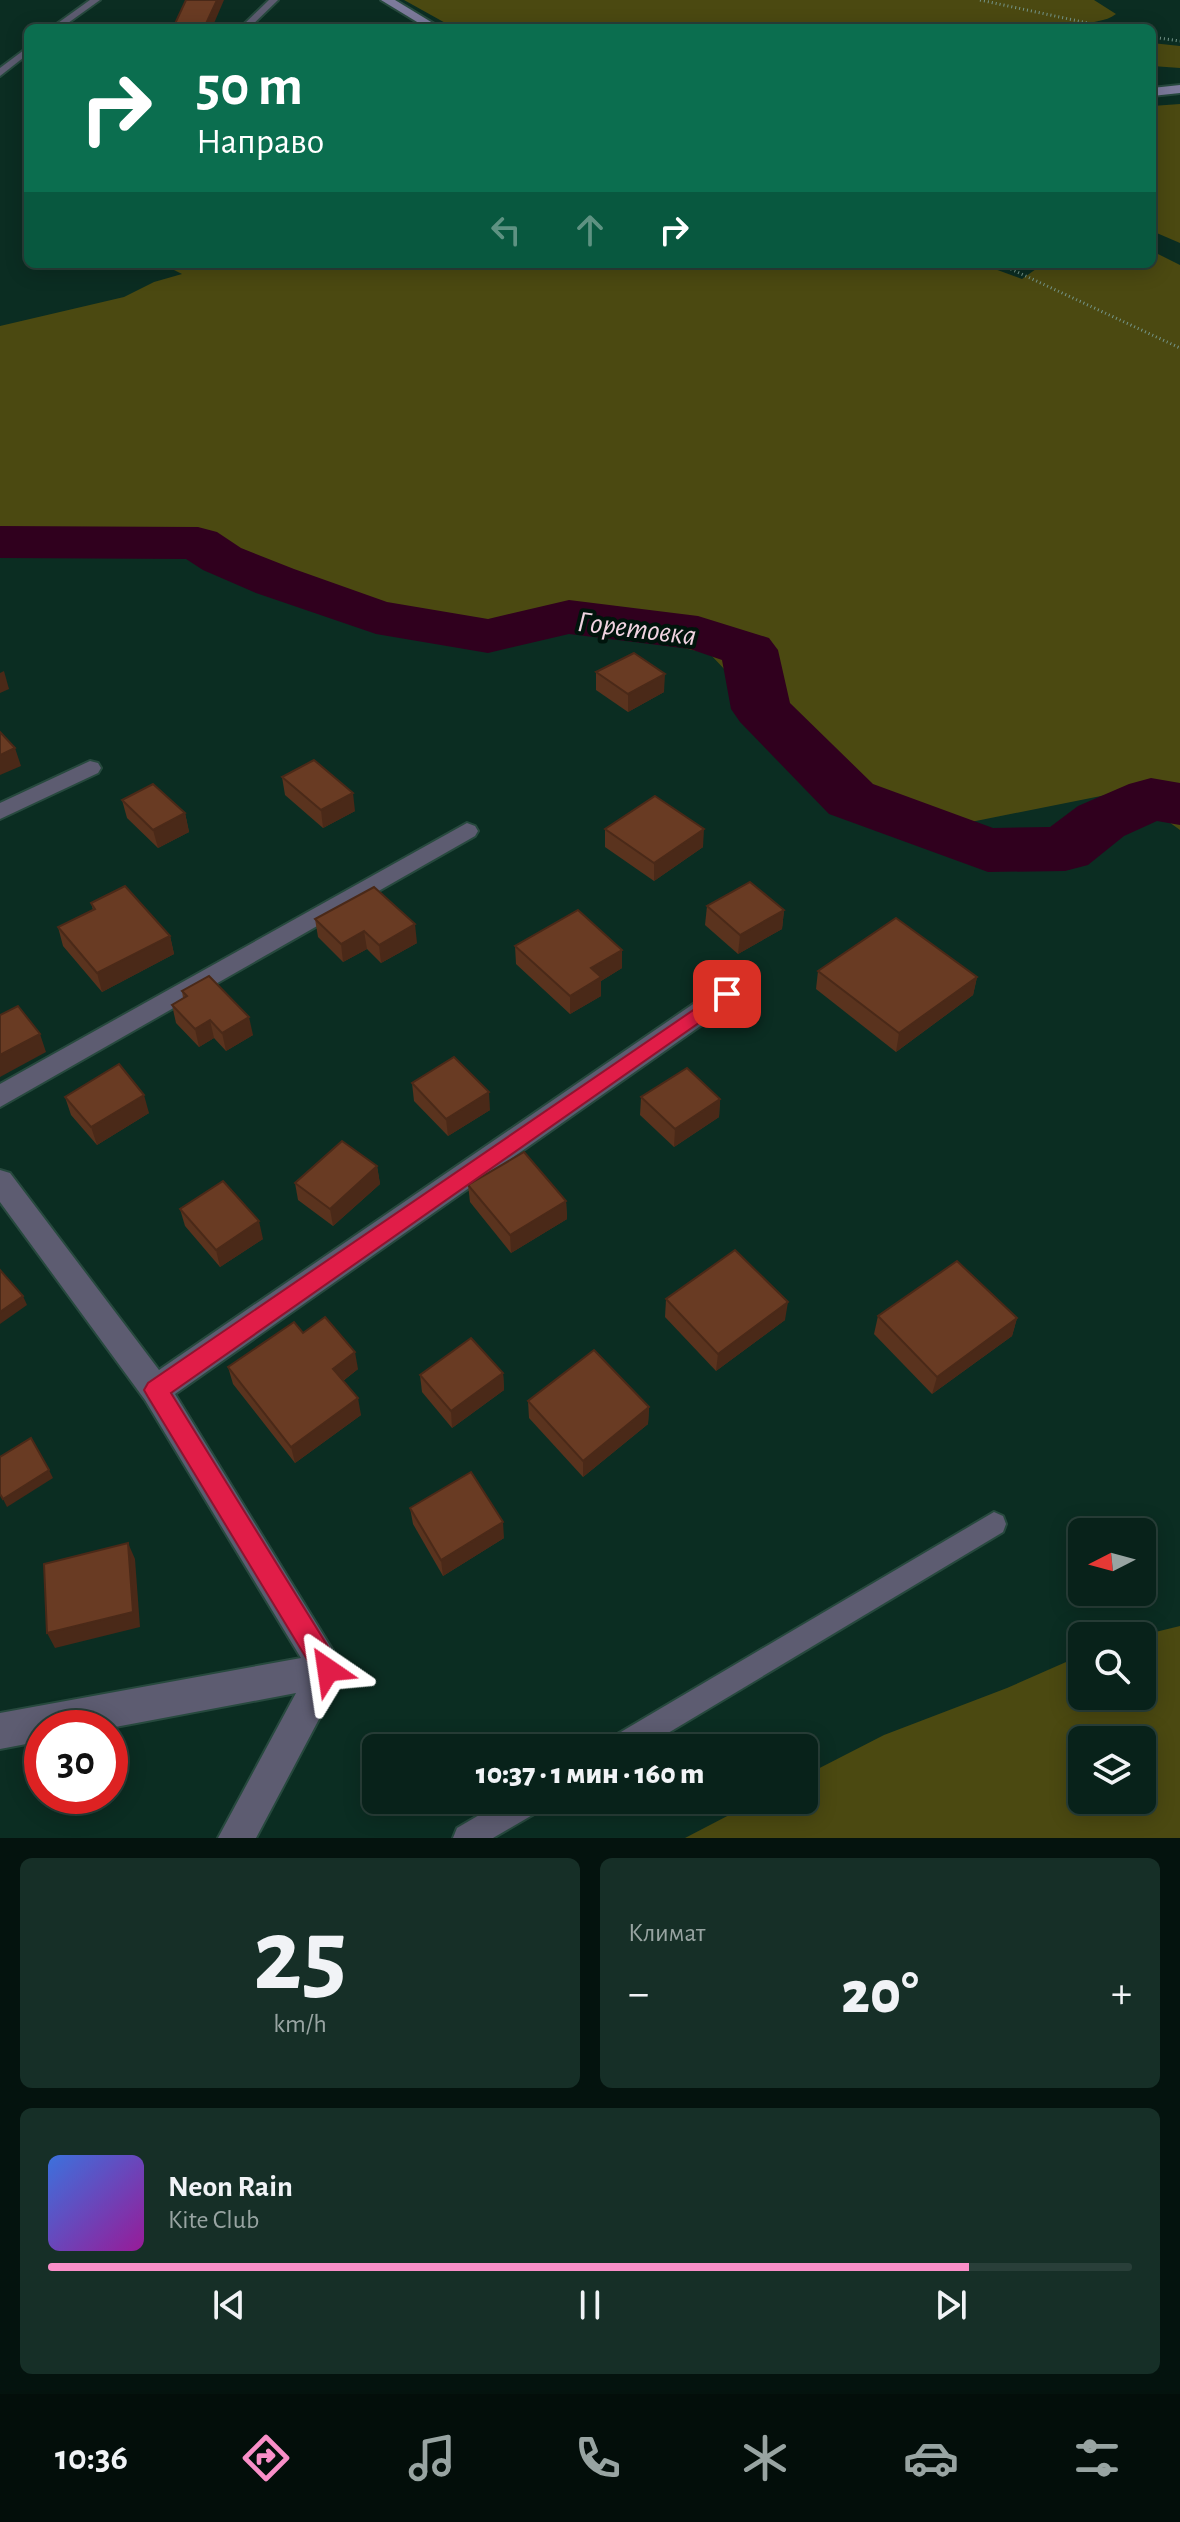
<!DOCTYPE html>
<html lang="ru">
<meta charset="utf-8">
<style>
:root{--surface:#08221a;--page:#162f27;--text:#f1f3f6;--muted:#98a4a2;--line:#293f39;--accent:#f98fc8}
body{margin:0;font-family:"Alegreya Sans",sans-serif;background:var(--page);color:var(--text);height:100vh;display:flex;flex-direction:column;font-size:30px;white-space:nowrap}
*{box-sizing:border-box;margin:0}
p{font-size:26px;color:var(--muted)}
.icon{flex:none;width:44px;height:44px;fill:none;stroke:currentColor;stroke-width:2;stroke-linecap:round;stroke-linejoin:round}
.map{position:relative;height:1838px;overflow:hidden}
.drawer{display:flex;flex-direction:column;gap:20px;padding:20px;background:#04130e;flex:1}
.drawer>*{flex:none}
.hud{position:absolute;left:24px;top:24px;width:1132px;height:244px;border-radius:12px;box-shadow:0 4px 20px #0003,0 0 0 2px var(--line);background:#0b6e4f;color:#fff;overflow:hidden}
.needle{width:52px;rotate:264deg}
.tools{position:absolute;left:1068px;top:1518px;display:grid;gap:16px}
.tools a{display:grid;place-items:center;width:88px;height:88px;border-radius:12px;background:var(--surface);box-shadow:0 4px 20px #0003,0 0 0 2px var(--line);font-size:40px}
.speed{position:absolute;left:24px;top:1710px;display:flex;gap:16px;font-size:40px;font-weight:700;text-align:center}
.speed>*{display:grid;place-content:center;width:104px;height:104px;border-radius:50%;background:var(--surface);box-shadow:0 4px 20px #0003,0 0 0 2px var(--line);line-height:1}
.speed .limit{border:12px solid #d22;background:#fff;color:#111}
.pin{position:absolute;display:grid;place-items:center;width:68px;height:68px;color:#fff;margin:-34px;border-radius:16px;box-shadow:0 4px 12px #0006}
.me{position:absolute;width:88px;margin:-44px;rotate:328deg;stroke-linejoin:round;filter:drop-shadow(0 0 6px #0008)}
.turn{display:flex;align-items:center;gap:28px;height:168px;padding:0 40px;font-size:36px}
.turn .icon{width:104px;height:104px;stroke-width:2.5}
.turn b{display:block;font-size:56px;line-height:68px}
.lanes{display:flex;align-items:center;height:76px;padding:0 40px;background:#0003;justify-content:center;gap:40px;direction:ltr}
.lanes .off{opacity:.35}
.big{font-size:60px;font-weight:800;line-height:1.1}
.drawer .widget{flex:1;display:flex;flex-direction:column;justify-content:center;gap:12px;min-width:0;padding:0 28px;border-radius:12px;background:var(--page)}
.drawer .dial{align-items:center;gap:0}
.dial b{font-size:104px;line-height:1}
.song{display:flex;align-items:center;gap:24px}
.cover{width:96px;height:96px;border-radius:12px;background:linear-gradient(135deg,hsl(220 70% 55%),hsl(300 70% 35%))}
.played{height:8px;border-radius:4px;background:linear-gradient(90deg,var(--accent) 85%,var(--line) 85%)}
.keys{display:flex;justify-content:space-around;direction:ltr}
.heat{display:flex;justify-content:space-between;align-items:center;font-size:44px;direction:ltr}
.drawer .tiles{flex:1;display:grid;gap:20px;grid-template-columns:1fr 1fr}
.widget:last-child{grid-column:span 2}
.trip{position:absolute;left:362px;top:1734px;width:456px;height:80px;border-radius:12px;background:var(--surface);box-shadow:0 4px 20px #0003,0 0 0 2px var(--line);font-weight:800;line-height:80px;text-align:center}
.tab-bar{display:flex;height:128px;justify-content:space-around;align-items:center;background:#030e0a;color:var(--muted)}
.tab-bar .icon{width:56px;height:56px}
.tab-bar .current{color:var(--accent)}
.tab-bar b{font-size:36px;color:var(--text)}
.map>svg:first-child{display:block}
.green{fill:#4b4911;fill-rule:evenodd}
.lines{fill:none;stroke-linecap:round;stroke-linejoin:round}
.river{fill:#30001e;fill-rule:evenodd}
.lane-casing{stroke:#27493e;stroke-width:4}
.street-casing{stroke:#27493e;stroke-width:4}
.secondary-casing{stroke:#27493e;stroke-width:4}
.path{stroke:#75968a;stroke-width:3;stroke-dasharray:1 3;stroke-linecap:butt}
.lane{fill:#5d5c71;fill-rule:evenodd}
.street{fill:#5d5c71;fill-rule:evenodd}
.secondary{fill:#7c7a9b;fill-rule:evenodd}
.wall{fill:#5a331e}
.shaded-wall{fill:#4a2918}
.building{fill:#693b23;stroke:#4a2918;stroke-width:2}
.route{fill:#e11d48;stroke:#92132f;stroke-width:2}
.labels{text-anchor:middle;stroke-width:8;stroke-linejoin:round;paint-order:stroke}
.water-label{font-size:30px;font-style:italic;fill:#f0d3e1;stroke:#00140c}
</style>
<div class="map">
<svg width="1180" height="1838" viewBox="0 0 1180 1838">
<rect width="100%" height="100%" fill="#0b2d22"/>
<g class="green">
<path d="M404,0h690l22,14c-11,9 -24,5 -34,14h-613l-20,-3z"/>
<path d="M1152,43l28,3v22l-28,-2z"/>
<path d="M1180,104v139l-28,-12v-125z"/>
<path d="M1152,251l28,14v565l-54,-39 -195,39 -70,-36 -86,-71 -65,-69 -83,-19 -196,-15 -109,-19 -72,-17 -20,-38 -230,-17v-203l124,-29 30,-15 28,-8 -20,-10h819l41,15 21,-15h109z"/>
<path d="M1180,1626v212h-495l73,-38h46v-24l80,-41 123,-47 75,-33v41h60v-60h-3zM1082,1740h60v60h-60z"/>
</g>
<g class="lines">
<path class="river" d="M0,526l198,1 19,5 24,16 53,21 93,33 101,17 81,-19 129,16 71,22 9,12 12,53 83,81 120,44 57,-1 28,-21 51,-22 22,-6 29,5v42l-23,-4 -33,15 -36,29 -23,6 -77,1 -159,-58 -89,-92 -9,-13 -9,-49 -32,-11 -121,-15 -81,19 -112,-19 -120,-41 -53,-23 -17,-11 -186,-1z"/>
<defs>
<g id="lane">
<path d="M90,0h10l-39,28h-10z"/>
<path d="M269,0h9l-29,28h-9z"/>
<path d="M28,47v7l-28,22v-8z"/>
<path d="M994,1512l9,4 3,8 -3,8 -360,216h-38l4,-9z"/>
<path d="M505,1800h40l-4,10 -48,28h-40l4,-10z"/>
</g>
<g id="street">
<path d="M90,761l8,2 3,5 -3,5 -98,46v-16z"/>
<path d="M467,823l8,3 3,5 -3,5 -475,271v-23z"/>
<path d="M727,985l9,2 4,7 -4,7 -561,393 170,276 -89,168h-38l78,-145 -186,35h-68v13l-42,8v-36l301,-55 -156,-258 -145,-198v-32l10,3 149,197 559,-383z"/>
</g>
<g id="secondary">
<path d="M381,0h14l46,28h-14z"/>
<path d="M1180,85v8l-28,3v-8z"/>
</g>
</defs>
<use href="#lane" class="lane-casing"/>
<use href="#street" class="street-casing"/>
<use href="#secondary" class="secondary-casing"/>
<g class="path">
<path d="M980,0l131,28"/>
<path d="M1152,37l28,4"/>
<path d="M1000,264l180,84"/>
</g>
<use href="#lane" class="lane"/>
<use href="#street" class="street"/>
<use href="#secondary" class="secondary"/>
</g>
<g class="wall">
<path d="M596,672l68,20 -36,20 -32,-22z"/>
<path d="M282,777l73,34 -32,17 -38,-33z"/>
<path d="M122,800l63,13 4,19 -31,16 -31,-30z"/>
<path d="M605,829l98,18 -49,34 -49,-34z"/>
<path d="M91,903l79,33 4,18 -72,38 -39,-46 -5,-19 35,-17z"/>
<path d="M707,906l77,4 -2,19 -44,25 -33,-29z"/>
<path d="M315,919l102,24 -36,20 -14,-14 -24,13 -25,-25z"/>
<path d="M515,946l107,22 -21,13v15l-31,18 -54,-50z"/>
<path d="M818,971l159,6 -4,18 -77,57 -80,-63z"/>
<path d="M182,991l71,44 -27,16 -12,-13 -15,9 -23,-24 -4,-18 11,-7z"/>
<path d="M412,1083l78,27 -42,26 -34,-35z"/>
<path d="M65,1097l84,16 -52,32 -26,-30z"/>
<path d="M641,1097l79,2 -1,18 -45,30 -34,-32z"/>
<path d="M377,1166l3,18 -47,42 -35,-26 -3,-17z"/>
<path d="M468,1185l98,16 1,18 -56,34 -41,-51z"/>
<path d="M180,1209l83,30 -43,28 -35,-41z"/>
<path d="M666,1299l119,21 -69,51 -51,-54z"/>
<path d="M878,1316l139,2 -5,18 -80,58 -58,-60z"/>
<path d="M303,1333l55,36 -15,12 18,34 -66,48 -62,-79 -5,-17z"/>
<path d="M503,1373l1,17 -52,38 -30,-36 -2,-17z"/>
<path d="M528,1401l121,6 -1,17 -65,53 -54,-59z"/>
<path d="M410,1508l94,30 -61,38 -30,-52z"/>
</g>
<g class="shaded-wall">
<path d="M217,0h7l-12,28h-8z"/>
<path d="M4,671l5,18 -9,4v-20z"/>
<path d="M665,674l-1,18 -36,20v-18z"/>
<path d="M15,748l6,18 -21,9v-20z"/>
<path d="M353,793l2,18 -32,17 -2,-18z"/>
<path d="M185,813l4,19 -31,16 -5,-18z"/>
<path d="M704,829l-1,18 -49,34v-18z"/>
<path d="M784,910l-2,19 -44,25 2,-19z"/>
<path d="M415,924l2,19 -36,20 -2,-18z"/>
<path d="M364,931l3,18 -24,13 -2,-18z"/>
<path d="M170,936l4,18 -72,38 -5,-19z"/>
<path d="M622,950v18l-21,13v15l-31,18v-18l21,-28z"/>
<path d="M977,977l-4,18 -77,57 3,-19z"/>
<path d="M249,1017l4,18 -27,16 -4,-18z"/>
<path d="M210,1020l4,18 -15,9 -4,-18z"/>
<path d="M40,1034l6,18 -46,25v-22z"/>
<path d="M489,1092l1,18 -42,26 -2,-17z"/>
<path d="M144,1095l5,18 -52,32 -6,-18z"/>
<path d="M720,1099l-1,18 -45,30 1,-18z"/>
<path d="M377,1166l3,18 -47,42 -3,-17z"/>
<path d="M566,1201l1,18 -56,34 -1,-18z"/>
<path d="M259,1221l4,18 -43,28 -4,-17z"/>
<path d="M23,1296l4,9 -27,19v-12z"/>
<path d="M788,1302l-3,18 -69,51 2,-17z"/>
<path d="M1017,1318l-5,18 -80,58 5,-17z"/>
<path d="M355,1352l3,17 -22,17 -3,-17z"/>
<path d="M503,1373l1,17 -52,38 -1,-17z"/>
<path d="M358,1398l3,17 -66,48 -4,-16z"/>
<path d="M649,1407l-1,17 -65,53v-16z"/>
<path d="M49,1470l4,8 -46,29 -4,-8z"/>
<path d="M503,1522l1,16 -61,38 -2,-16z"/>
<path d="M128,1543l7,16 5,68 -85,21 -8,-15z"/>
</g>
<g class="building">
<path d="M186,0h31l-13,28h-31z"/>
<path d="M634,653l31,21 -37,20 -32,-22z"/>
<path d="M0,732l15,16 -15,7z"/>
<path d="M314,760l39,33 -32,17 -39,-33z"/>
<path d="M153,784l32,29 -32,17 -31,-30z"/>
<path d="M655,796l49,33 -50,34 -49,-34z"/>
<path d="M750,882l34,28 -44,25 -33,-29z"/>
<path d="M125,886l45,50 -73,37 -39,-46 37,-18 -4,-6z"/>
<path d="M374,887l41,37 -36,21 -15,-14 -23,13 -26,-25z"/>
<path d="M578,910l44,40 -31,18 10,9 -31,19 -55,-50z"/>
<path d="M896,918l81,59 -78,56 -81,-62z"/>
<path d="M209,976l40,41 -27,16 -12,-13 -15,9 -23,-24 15,-9 -5,-5z"/>
<path d="M18,1006l22,28 -40,21v-40z"/>
<path d="M454,1057l35,35 -43,27 -34,-36z"/>
<path d="M119,1064l25,31 -53,32 -26,-30z"/>
<path d="M687,1068l33,31 -45,30 -34,-32z"/>
<path d="M342,1141l35,25 -47,43 -35,-26z"/>
<path d="M524,1152l42,49 -56,34 -42,-50z"/>
<path d="M223,1181l36,40 -43,29 -36,-41z"/>
<path d="M735,1250l53,52 -70,52 -52,-55z"/>
<path d="M957,1261l60,57 -80,59 -59,-61z"/>
<path d="M0,1270l23,26 -23,16z"/>
<path d="M325,1317l30,35 -22,17 25,29 -67,49 -63,-80 66,-45 9,11z"/>
<path d="M471,1338l32,35 -52,38 -31,-36z"/>
<path d="M594,1350l55,57 -66,54 -55,-60z"/>
<path d="M31,1438l18,32 -46,29 -3,-5v-37z"/>
<path d="M471,1472l32,50 -62,38 -31,-52z"/>
<path d="M128,1543l5,69 -86,21 -3,-69z"/>
</g>
<path class="route" d="M727,987l9,7 -3,5 -562,394 166,268 4,9 -4,9 -9,4 -9,-4 -171,-282 -4,-7 4,-7z"/>
<g class="labels">
<g class="water-label">
<text transform="translate(637 628) rotate(7)" y="10">Горетовка</text>
</g>
</g>
</svg>
<div class="tools">
<a><svg class="needle" viewBox="-14 -14 28 28"><path d="M0-13l5 13h-10z" fill="#e53935"/><path d="M0 13l5-13h-10z" fill="#98a4a2"/></svg></a>
<a><svg class="icon" aria-label="search" viewBox="0 0 24 24"><circle cx="10" cy="10" r="6"/><path d="M15 15l6 6"/></svg></a>
<a><svg class="icon" aria-label="layers" viewBox="0 0 24 24"><path d="M12 4l9 5-9 5-9-5zM3 14l9 5 9-5"/></svg></a>
</div>
<div class="speed"><div class="limit">30</div></div>
<div class="pin" style="left:727px;top:994px;background:#d93025"><svg class="icon" aria-label="arrive" viewBox="0 0 24 24"><path d="M6 21V4h12l-3 4 3 4H6"/></svg></div>
<svg class="me" style="left:328px;top:1670px" viewBox="-20 -20 40 40"><path d="M0-17L14 15 0 8-14 15z" fill="#e11d48" stroke="#fff" stroke-width="4"/></svg>
<div class="trip">10:37 · 1 мин · 160 m</div>
<div class="hud">
<div class="turn"><svg class="icon" aria-label="right" viewBox="0 0 24 24"><path d="M7 20v-9h11M14 6l5 5-5 5"/></svg><div><b>50 m</b>Направо</div></div>
<div class="lanes"><svg class="icon off" aria-label="left" viewBox="0 0 24 24"><path d="M17 20v-9H6M10 6l-5 5 5 5"/></svg><svg class="icon off" aria-label="ahead" viewBox="0 0 24 24"><path d="M12 20V5M6 11l6-6 6 6"/></svg><svg class="icon" aria-label="right" viewBox="0 0 24 24"><path d="M7 20v-9h11M14 6l5 5-5 5"/></svg></div>
</div>
</div>
<section class="drawer">
<div class="tiles">
<div class="widget dial"><b>25</b><p>km/h</p></div>
<div class="widget"><p>Климат</p>
<div class="heat"><a>−</a><b class="big">20°</b><a>+</a></div>
</div>
<div class="widget">
<div class="song"><i class="cover"></i><div><b>Neon Rain</b><p>Kite Club</p></div></div>
<div class="played"></div>
<div class="keys"><svg class="icon" aria-label="previous" viewBox="0 0 24 24"><path d="M18 5L8 12l10 7zM5 5v14"/></svg><svg class="icon" aria-label="pause" viewBox="0 0 24 24"><path d="M8 5v14M16 5v14"/></svg><svg class="icon" aria-label="next" viewBox="0 0 24 24"><path d="M6 5l10 7-10 7zM19 5v14"/></svg></div>
</div>
</div>
</section>
<nav class="tab-bar">
<b>10:36</b>
<svg class="icon current" aria-label="directions" viewBox="0 0 24 24"><path d="M12 3l9 9-9 9-9-9zM9 14v-3h6M13 9l2 2-2 2"/></svg>
<svg class="icon" aria-label="music" viewBox="0 0 24 24"><path d="M9 18V5l10-2v13"/><circle cx="6" cy="18" r="3"/><circle cx="16" cy="16" r="3"/></svg>
<svg class="icon" aria-label="phone" viewBox="0 0 24 24"><path d="M5 4h4l2 5-3 2q2 4 5 5l2-3 5 2v4C11 20 4 13 5 4z"/></svg>
<svg class="icon" aria-label="climate" viewBox="0 0 24 24"><path d="M12 3v18M4 7l16 10M4 17L20 7"/></svg>
<svg class="icon" aria-label="car" viewBox="0 0 24 24"><path d="M5 17H2v-5l4-1 3-4h7l3 4 3 1v5h-3M9 17h6M6 11h13"/><circle cx="7" cy="17" r="2"/><circle cx="17" cy="17" r="2"/></svg>
<svg class="icon" aria-label="filters" viewBox="0 0 24 24"><path d="M4 7h16M4 17h16"/><circle cx="9" cy="7" r="2"/><circle cx="15" cy="17" r="2"/></svg>
</nav>
